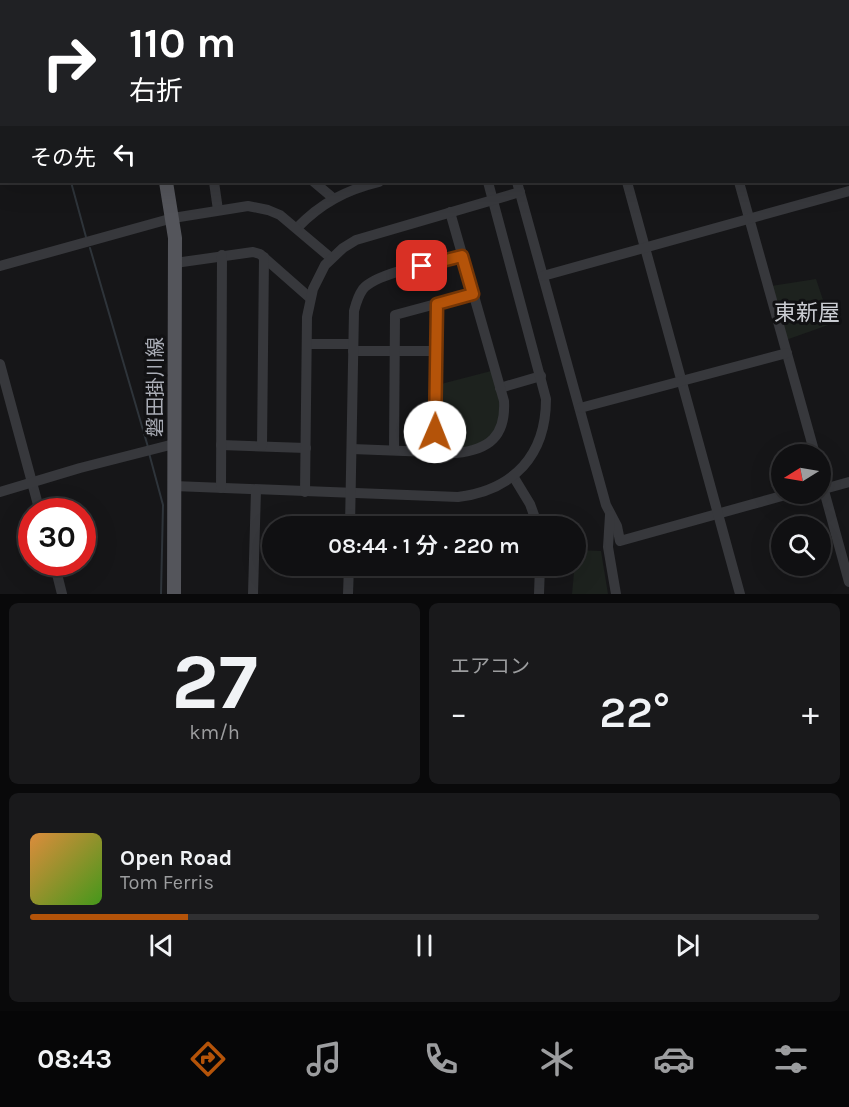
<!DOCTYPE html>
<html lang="ja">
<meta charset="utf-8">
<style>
:root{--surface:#101012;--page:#19191b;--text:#f1f3f6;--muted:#9c9d9f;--line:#303032;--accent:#b45309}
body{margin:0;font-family:Karla,"Noto Sans JP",sans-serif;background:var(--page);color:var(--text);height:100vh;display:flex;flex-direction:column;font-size:22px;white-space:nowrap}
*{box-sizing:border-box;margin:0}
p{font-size:20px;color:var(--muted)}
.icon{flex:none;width:33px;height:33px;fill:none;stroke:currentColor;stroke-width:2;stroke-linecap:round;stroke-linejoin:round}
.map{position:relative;height:594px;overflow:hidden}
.panel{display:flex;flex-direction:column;gap:9px;padding:9px;background:#09090a;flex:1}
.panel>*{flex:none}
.guide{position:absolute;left:0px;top:0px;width:849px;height:183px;box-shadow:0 6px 24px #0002,0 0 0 2px var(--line);background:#202124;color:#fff;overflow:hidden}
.needle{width:39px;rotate:259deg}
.buttons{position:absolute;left:771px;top:444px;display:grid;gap:12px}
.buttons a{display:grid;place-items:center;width:60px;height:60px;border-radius:50%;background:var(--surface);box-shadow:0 6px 24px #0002,0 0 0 2px var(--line);font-size:30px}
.speed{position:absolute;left:18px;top:498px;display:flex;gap:12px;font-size:30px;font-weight:700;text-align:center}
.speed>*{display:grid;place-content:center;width:78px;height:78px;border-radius:50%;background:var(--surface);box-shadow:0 6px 24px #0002,0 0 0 2px var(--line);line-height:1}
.speed .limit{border:9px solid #d22;background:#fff;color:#111}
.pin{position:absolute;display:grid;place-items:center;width:51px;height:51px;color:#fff;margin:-26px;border-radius:12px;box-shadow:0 3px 9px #0006}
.me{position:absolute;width:66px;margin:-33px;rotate:1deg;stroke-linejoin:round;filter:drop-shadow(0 0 4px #0008)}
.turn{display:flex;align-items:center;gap:21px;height:126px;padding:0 30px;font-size:27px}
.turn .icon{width:78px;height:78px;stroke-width:2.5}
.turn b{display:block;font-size:42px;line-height:51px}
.then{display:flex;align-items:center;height:57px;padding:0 30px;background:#0003;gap:12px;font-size:22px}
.big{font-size:45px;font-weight:600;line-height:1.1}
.panel .tile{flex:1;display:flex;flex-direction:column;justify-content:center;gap:9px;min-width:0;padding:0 21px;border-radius:9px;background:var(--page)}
.panel .dial{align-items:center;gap:0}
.dial b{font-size:78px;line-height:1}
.song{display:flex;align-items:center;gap:18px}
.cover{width:72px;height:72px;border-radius:9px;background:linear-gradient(135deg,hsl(30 70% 55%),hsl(100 70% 35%))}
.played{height:6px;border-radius:3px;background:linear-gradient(90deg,var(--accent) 20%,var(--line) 20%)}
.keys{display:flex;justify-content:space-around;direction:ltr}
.heat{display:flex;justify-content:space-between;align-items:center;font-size:33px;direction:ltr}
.panel .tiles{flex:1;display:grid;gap:9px;grid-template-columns:1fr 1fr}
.tile:last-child{grid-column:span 2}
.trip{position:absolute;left:262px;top:516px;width:324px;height:60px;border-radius:30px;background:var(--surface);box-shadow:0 6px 24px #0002,0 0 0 2px var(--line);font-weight:600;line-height:60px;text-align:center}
.dock{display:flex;height:96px;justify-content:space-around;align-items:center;background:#060607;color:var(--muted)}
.dock .icon{width:42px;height:42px}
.dock .on{color:var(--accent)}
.dock b{font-size:27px;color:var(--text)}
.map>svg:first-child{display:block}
.green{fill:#1d221e}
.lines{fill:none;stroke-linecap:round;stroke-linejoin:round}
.stream{stroke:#2e343a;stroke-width:2}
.minor{stroke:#37383c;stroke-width:10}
.major{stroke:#54555b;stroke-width:14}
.route-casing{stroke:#753606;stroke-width:15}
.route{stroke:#b45309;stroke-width:10}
.labels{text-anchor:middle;stroke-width:6;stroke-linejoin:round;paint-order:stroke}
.street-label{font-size:20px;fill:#aaadb6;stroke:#111113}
.quarter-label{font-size:22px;fill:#caccd2;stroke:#111113}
</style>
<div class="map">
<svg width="849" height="594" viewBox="0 0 849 594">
<rect width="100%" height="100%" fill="#161618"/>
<g class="green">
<path d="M816,279l15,45 -48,17 -12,-55z"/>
<path d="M495,370l7,54 -15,20 -50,8 4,-68z"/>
<path d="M576,550l25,1 7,43h-36z"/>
</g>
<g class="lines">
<g class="stream">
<path d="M22,0v2"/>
<path d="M71,182l15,55"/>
<path d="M90,248l58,199"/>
<path d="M149,453l14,52 -2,89"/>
</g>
<g class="minor">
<path d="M188,0v2"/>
<path d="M345,0v2"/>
<path d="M433,0l1,2"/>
<path d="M510,0l1,2"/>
<path d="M576,0l1,2"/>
<path d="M690,0v2"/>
<path d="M810,0l1,2"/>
<path d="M105,2l5,-2"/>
<path d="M520,2l5,-2"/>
<path d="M0,30h2"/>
<path d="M848,45l1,1"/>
<path d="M214,182l4,28"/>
<path d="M314,182l19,16"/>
<path d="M517,182l89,323 11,21 3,15 169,-47"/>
<path d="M627,182l113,412"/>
<path d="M739,182l76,272"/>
<path d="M297,228c24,-25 49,-38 82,-46"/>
<path d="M175,263l78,-11 7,2 50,44"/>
<path d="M0,266l173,-48 75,-12 20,4 12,5 51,43"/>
<path d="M543,276l306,-85"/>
<path d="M307,344h46"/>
<path d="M353,351h83"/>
<path d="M0,364l40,148"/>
<path d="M500,388l41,-12"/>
<path d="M580,408l207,-55"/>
<path d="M221,445l85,3"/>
<path d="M262,446l2,-189"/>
<path d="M352,449l104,4c33,-3 50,-17 48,-52l-54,-189"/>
<path d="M394,450l1,-135 78,-21"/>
<path d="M434,452l3,-148"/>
<path d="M513,476l17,28 8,22"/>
<path d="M820,476l29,106"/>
<path d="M174,486l284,11c56,-7 88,-42 88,-98l-58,-217"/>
<path d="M221,488l1,-233"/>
<path d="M824,489l25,-7"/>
<path d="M0,492l80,-24 94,-24"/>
<path d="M305,492l2,-175 6,-28 12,-24 18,-17 13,-8 164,-48"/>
<path d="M610,515l-2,32 8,47"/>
<path d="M350,526l4,-215c2,-8 4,-15 9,-22 14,-17 76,-27 99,-33"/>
<path d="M54,562l8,32"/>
<path d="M253,594l3,-104"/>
<path d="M348,594l1,-28"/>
<path d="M539,594l1,-28"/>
</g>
<g class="major">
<path d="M155,2v-2"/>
<path d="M166,182l9,56 -1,356"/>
</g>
</g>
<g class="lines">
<defs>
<path id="route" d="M422,266l40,-10 11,38 -36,10 -2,128"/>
</defs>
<use href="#route" class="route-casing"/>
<use href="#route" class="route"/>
</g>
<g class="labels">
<g class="street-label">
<text transform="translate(155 387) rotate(-90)" y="7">磐田掛川線</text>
</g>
<g class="quarter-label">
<text x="807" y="320">東新屋</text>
</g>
</g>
</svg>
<div class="buttons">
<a><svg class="needle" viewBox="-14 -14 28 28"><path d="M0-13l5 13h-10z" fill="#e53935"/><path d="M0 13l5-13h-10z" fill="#9c9d9f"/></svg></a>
<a><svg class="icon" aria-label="search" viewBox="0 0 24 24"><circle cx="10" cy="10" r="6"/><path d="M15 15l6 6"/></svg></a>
</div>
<div class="speed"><div class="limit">30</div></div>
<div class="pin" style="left:422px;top:266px;background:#d93025"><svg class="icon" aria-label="arrive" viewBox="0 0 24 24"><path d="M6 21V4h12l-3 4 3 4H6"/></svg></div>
<svg class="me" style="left:435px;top:432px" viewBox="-20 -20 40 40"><circle r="19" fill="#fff"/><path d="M0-13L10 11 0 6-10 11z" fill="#b45309"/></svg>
<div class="trip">08:44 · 1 分 · 220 m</div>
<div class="guide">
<div class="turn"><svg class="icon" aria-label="right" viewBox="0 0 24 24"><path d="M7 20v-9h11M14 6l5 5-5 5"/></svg><div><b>110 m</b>右折</div></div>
<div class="then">その先<svg class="icon" aria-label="left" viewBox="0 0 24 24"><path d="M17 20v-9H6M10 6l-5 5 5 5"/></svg></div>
</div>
</div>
<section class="panel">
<div class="tiles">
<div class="tile dial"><b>27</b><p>km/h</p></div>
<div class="tile"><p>エアコン</p>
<div class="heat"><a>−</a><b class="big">22°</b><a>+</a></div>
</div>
<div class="tile">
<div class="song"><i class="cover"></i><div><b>Open Road</b><p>Tom Ferris</p></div></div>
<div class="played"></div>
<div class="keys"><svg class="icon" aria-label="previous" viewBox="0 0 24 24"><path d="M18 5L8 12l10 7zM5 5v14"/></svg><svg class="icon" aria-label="pause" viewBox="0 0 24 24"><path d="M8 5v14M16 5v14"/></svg><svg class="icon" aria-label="next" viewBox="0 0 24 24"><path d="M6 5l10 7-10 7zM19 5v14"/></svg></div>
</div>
</div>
</section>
<nav class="dock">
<b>08:43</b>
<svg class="icon on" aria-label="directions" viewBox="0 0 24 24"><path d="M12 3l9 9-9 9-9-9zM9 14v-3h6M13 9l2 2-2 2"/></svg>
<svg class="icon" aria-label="music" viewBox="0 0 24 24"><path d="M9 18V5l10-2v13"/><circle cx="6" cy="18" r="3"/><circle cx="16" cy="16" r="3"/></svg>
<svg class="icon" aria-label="phone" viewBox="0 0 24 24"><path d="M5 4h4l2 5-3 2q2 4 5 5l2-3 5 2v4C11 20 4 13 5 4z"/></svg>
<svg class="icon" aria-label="climate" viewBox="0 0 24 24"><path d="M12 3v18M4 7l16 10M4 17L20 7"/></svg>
<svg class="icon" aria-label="car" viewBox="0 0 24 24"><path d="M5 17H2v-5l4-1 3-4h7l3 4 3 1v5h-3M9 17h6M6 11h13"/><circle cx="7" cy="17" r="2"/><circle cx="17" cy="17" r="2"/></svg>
<svg class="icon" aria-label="filters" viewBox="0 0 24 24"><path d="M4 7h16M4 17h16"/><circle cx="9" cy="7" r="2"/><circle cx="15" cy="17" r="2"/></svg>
</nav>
